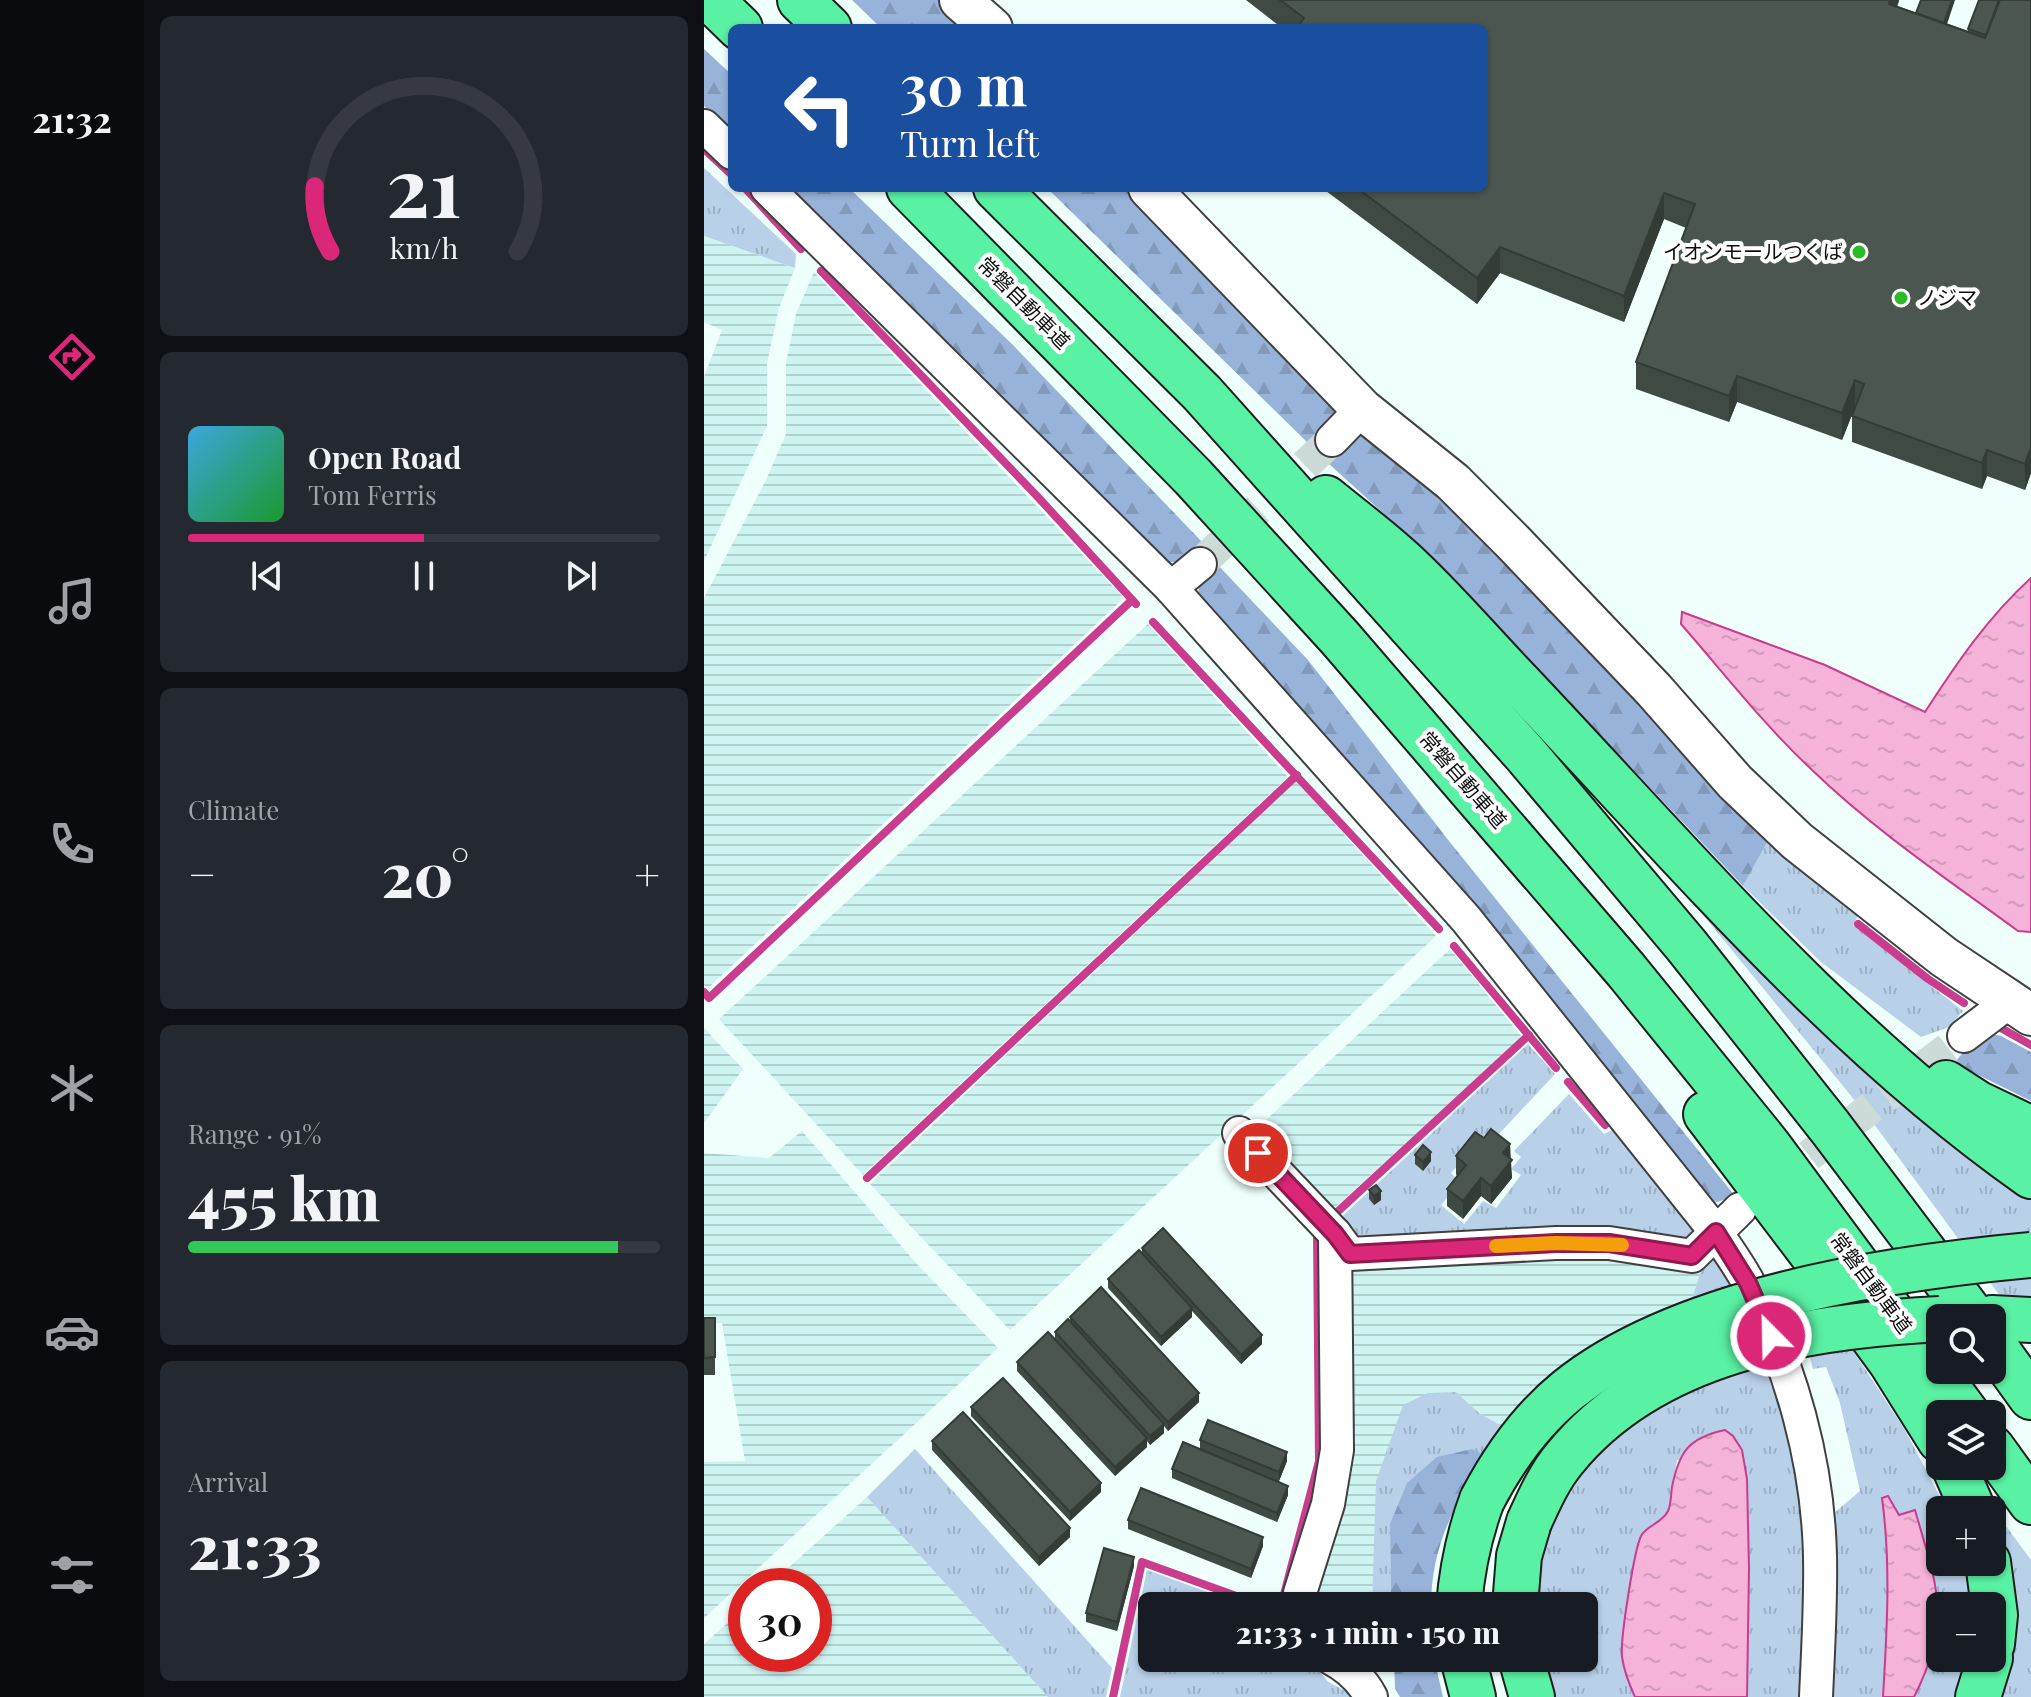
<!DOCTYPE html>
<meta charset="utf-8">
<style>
:root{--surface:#171b24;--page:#242831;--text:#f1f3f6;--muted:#9ea1a6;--line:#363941;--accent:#db2777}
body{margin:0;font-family:"Playfair Display","Noto Sans JP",serif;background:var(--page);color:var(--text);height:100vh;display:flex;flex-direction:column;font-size:30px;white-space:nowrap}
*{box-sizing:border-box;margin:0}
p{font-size:26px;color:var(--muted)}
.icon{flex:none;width:44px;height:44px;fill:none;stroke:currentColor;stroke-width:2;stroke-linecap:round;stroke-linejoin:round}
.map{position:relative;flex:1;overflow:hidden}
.side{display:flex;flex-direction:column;gap:16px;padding:16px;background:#0d0f14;width:560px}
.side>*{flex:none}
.banner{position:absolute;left:24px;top:24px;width:760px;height:168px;border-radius:12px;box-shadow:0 2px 6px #0004;background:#1a4fa0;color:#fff;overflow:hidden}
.tools{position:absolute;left:1222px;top:1304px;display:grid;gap:16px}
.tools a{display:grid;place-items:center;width:80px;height:80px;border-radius:12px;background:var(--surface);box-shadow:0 2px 6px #0004;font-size:40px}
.speed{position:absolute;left:24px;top:1568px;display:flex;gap:16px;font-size:40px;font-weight:700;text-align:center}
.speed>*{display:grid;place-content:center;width:104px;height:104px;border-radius:50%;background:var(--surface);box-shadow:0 2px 6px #0004;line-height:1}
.speed .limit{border:12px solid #d22;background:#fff;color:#111}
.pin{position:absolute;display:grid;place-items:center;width:68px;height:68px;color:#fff;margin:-34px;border:4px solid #fff;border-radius:50%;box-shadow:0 2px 8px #0007}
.me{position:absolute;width:88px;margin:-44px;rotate:337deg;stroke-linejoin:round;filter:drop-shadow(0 0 6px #0008)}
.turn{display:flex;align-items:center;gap:28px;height:168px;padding:0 40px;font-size:36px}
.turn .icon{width:104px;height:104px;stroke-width:2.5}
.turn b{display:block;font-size:56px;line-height:68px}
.big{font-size:60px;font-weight:800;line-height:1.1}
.side .tile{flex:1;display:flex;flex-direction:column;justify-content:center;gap:12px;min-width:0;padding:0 28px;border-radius:12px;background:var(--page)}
.side .dial{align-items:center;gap:0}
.dial svg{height:208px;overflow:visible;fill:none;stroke:var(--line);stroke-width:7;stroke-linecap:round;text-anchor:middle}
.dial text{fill:var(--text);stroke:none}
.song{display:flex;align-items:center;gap:24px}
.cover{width:96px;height:96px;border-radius:12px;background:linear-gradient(135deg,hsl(200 70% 55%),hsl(130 70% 35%))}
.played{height:8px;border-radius:4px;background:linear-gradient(90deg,var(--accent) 50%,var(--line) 50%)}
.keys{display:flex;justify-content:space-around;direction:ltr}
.heat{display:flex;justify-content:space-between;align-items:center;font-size:44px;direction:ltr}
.charge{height:12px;border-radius:6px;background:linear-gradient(90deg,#34c759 91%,var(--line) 0)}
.trip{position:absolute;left:434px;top:1592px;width:460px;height:80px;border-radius:12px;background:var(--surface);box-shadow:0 2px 6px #0004;font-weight:800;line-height:80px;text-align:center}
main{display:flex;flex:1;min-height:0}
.tabs{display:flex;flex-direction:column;width:144px;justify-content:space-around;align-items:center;background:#090b0e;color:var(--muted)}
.tabs .icon{width:56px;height:56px}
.tabs .active{color:var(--accent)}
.tabs b{font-size:36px;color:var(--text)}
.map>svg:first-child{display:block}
.farmland{fill:url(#farmland-rules)}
.grass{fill:url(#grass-tufts)}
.forest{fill:url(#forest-firs)}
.water{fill:url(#water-ripples);stroke:#ca3c8d;stroke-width:2}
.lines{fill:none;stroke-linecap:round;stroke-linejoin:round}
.stream{stroke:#ca3c8d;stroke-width:8}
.minor-tunnel{stroke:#ccdbd8;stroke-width:32;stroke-dasharray:32 16;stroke-linecap:butt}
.minor-casing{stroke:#404040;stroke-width:36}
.tertiary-casing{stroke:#404040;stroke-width:44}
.motorway-casing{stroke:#1e1e1e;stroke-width:48}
.minor{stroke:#fff;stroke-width:32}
.tertiary{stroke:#fff;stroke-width:40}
.motorway{stroke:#59f1a3;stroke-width:44}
.motorway-bridge-casing{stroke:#1e1e1e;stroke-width:48;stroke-linecap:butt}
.motorway-bridge{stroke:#59f1a3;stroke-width:44}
.wall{fill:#404a44}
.shaded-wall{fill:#343c37}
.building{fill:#4a564f;stroke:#343c37;stroke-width:2}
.route-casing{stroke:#8e194d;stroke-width:20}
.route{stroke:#db2777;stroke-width:14}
.slow{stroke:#f59e0b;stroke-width:14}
.poi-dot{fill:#2bba28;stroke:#fff;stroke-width:3}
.labels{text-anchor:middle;stroke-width:8;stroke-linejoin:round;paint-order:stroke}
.poi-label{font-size:20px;fill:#0d0d0d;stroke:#fff;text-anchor:end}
.street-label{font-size:20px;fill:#0d0d0d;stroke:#fff}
</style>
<main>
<nav class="tabs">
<b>21:32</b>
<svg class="icon active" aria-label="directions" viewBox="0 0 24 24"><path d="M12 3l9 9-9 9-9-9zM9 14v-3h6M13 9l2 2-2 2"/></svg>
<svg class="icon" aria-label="music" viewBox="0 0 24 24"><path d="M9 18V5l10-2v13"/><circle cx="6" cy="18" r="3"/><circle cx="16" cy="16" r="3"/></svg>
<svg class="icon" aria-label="phone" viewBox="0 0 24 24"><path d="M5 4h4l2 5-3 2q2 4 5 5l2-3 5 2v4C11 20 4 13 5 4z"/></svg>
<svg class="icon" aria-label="climate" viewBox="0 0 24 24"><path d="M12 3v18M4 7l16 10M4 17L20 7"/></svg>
<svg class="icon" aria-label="car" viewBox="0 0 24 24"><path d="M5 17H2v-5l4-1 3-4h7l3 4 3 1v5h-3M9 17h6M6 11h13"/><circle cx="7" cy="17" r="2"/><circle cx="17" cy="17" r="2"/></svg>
<svg class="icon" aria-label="filters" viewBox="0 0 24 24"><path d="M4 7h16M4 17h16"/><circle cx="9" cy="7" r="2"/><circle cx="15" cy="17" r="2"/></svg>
</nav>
<section class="side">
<div class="tile dial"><svg viewBox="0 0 100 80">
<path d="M14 69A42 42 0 1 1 86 69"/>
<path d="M14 69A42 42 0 0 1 8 44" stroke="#db2777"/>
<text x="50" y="56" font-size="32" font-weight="700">21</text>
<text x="50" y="72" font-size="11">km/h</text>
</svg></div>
<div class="tile">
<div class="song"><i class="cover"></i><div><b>Open Road</b><p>Tom Ferris</p></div></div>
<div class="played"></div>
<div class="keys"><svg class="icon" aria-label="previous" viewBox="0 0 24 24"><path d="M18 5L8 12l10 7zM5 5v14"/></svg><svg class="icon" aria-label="pause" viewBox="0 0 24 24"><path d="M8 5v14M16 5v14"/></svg><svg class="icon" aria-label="next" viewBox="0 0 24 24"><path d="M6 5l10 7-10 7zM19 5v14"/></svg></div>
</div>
<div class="tile"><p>Climate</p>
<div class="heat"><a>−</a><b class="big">20°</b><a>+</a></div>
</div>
<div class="tile"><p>Range · 91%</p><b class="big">455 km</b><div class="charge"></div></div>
<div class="tile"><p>Arrival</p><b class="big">21:33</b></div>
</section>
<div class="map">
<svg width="1327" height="1697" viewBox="0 0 1327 1697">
<defs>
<pattern id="farmland-rules" width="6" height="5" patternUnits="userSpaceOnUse" patternTransform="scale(2)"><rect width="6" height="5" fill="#cef4f2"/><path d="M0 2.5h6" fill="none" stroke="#b0d0ce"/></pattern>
<pattern id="grass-tufts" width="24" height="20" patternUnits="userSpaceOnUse" patternTransform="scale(2)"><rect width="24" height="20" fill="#b8d0e8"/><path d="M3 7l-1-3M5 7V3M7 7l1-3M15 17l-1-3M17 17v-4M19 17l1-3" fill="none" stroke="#9db1c6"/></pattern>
<pattern id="forest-firs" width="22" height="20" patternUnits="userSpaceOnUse" patternTransform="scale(2)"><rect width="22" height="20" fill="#98b3d9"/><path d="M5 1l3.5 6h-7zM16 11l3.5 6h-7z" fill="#8299b9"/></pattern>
<pattern id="water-ripples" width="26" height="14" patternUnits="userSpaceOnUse" patternTransform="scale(2)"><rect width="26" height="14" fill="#f5b3da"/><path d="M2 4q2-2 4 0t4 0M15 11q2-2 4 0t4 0" fill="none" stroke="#d199ba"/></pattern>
</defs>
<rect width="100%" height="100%" fill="#eefffc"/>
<g class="farmland">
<path d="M0,236l91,32 -16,40 -12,55v63l-63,135v-184l18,-47 -18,-8z"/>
<path d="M110,272l310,326 -417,391 -3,-4v-387l62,-118 20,-46v-71l10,-49z"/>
<path d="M444,624l140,153 -425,398 -144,-156z"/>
<path d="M592,781l140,155 -426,394 -140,-146z"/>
<path d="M746,949l72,88 -192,175 -77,-80z"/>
<path d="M0,1028l39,41 -39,54z"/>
<path d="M98,1131l115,133 81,84 -294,270v-156l41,-1 -23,-138 -18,1v-171l65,5z"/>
<path d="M819,1255l181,6 -13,41 -184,127 -28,-16 -23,-21 -85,203 1,11h-60l31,-342z"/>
<path d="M163,1497l181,200h-344v-53l42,-38v48h68v-68h-46z"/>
</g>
<g class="grass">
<path d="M0,168l92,86 -1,14 -91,-32z"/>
<path d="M924,823l403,368v147l-157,-214z"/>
<path d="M1065,839l89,77 -5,9 110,86 -14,16 -28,10 -100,-75 -78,-76z"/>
<path d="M824,1044l27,30 -71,76 -8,-4 -25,27 9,9 -19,23 23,19 19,-23 13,7 25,-33 -10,-6 10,-12 -7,-6 55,-57 35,40 10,-5 84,105 -13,6 -33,-7h-80l-218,11 -19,-21z"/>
<path d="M1008,1254l20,36 -41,12 13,-41z"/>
<path d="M1146,1346l55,84 42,80h-7v52h27l6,44h-33v52h27l-4,23 -7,16h-42l11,-22 14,-76 -24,-88 -16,4 -17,-17c9,67 5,132 1,199h-52l2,-183 27,-23 -20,-88 -14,-36 -13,2 -4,-16z"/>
<path d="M1061,1362c18,45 32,95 38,143 7,64 2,128 -1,192h-55l2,-129 -2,-89 -70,-19 -9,51 -14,14 -11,7 -7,18 -15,103 7,30 7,14h-86l-11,-39h46v-52h-53l15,-80 14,-31 35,-44 62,-50z"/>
<path d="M752,1392l23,21 28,16 -20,27 -97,68 1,82h-19l4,-125 27,-76 25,-12z"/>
<path d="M211,1449l197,219 -6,29h-58l-181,-200z"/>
<path d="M1274,1488l53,72v137h-42l8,-149 -5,-16v-22z"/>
<path d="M443,1570l99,36h-94v52h158l17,23 29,16h-236z"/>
</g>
<g class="forest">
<path d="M148,0h87l32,28h-90z"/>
<path d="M0,49l28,26v57l-28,-26z"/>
<path d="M84,188h61l164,157 191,199 -9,13 -15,5h-17z"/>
<path d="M343,188h81l208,218c-2,19 -13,26 -28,37z"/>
<path d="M649,434l17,3 74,58 325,344 -26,47 -306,-324 -109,-99z"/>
<path d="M511,562l93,98 141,181 286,355 -18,6 -11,-2 -508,-602c0,-16 6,-24 17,-36z"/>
<path d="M1278,1031l19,5 30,16v49l-77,-38z"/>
<path d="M768,1449l15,7c-33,47 -56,92 -56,150h-40l-1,-82 17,-41 30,-26z"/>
<path d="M690,1658h40l9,39h-43l-5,-8z"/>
</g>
<g class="water">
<path d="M1327,578v354l-13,-1c-71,-52 -144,-101 -207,-162 -47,-44 -88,-97 -130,-145l1,-12 143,53 100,47c31,-48 63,-95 106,-134z"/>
<path d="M1021,1430l8,6 9,14 5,29 2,89 -2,129h-112c-6,-13 -11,-26 -13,-40 -2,-17 12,-106 19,-121 5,-10 21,-13 27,-25 3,-6 3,-17 4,-24 7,-35 16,-49 53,-57z"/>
<path d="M1184,1496l11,19 16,-5c22,77 38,110 -1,187h-31c4,-67 8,-133 -1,-199z"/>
</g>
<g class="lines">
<g class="stream">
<path d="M0,149l28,26"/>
<path d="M41,188l56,61"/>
<path d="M117,271l215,224 100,109"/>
<path d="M449,622l286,307"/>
<path d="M1154,924l70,55 36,24"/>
<path d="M750,946l102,122"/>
<path d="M0,992l5,6 423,-398"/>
<path d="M1297,1028l30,17"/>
<path d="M864,1082l37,43"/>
<path d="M163,1178l430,-403"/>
<path d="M630,1215l195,-180"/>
<path d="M577,1606l38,-145 -2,-230"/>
<path d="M409,1697l29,-135 122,44"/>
</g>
<g class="minor-tunnel">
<path d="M496,564l132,-124"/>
<path d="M1067,1185l193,-149"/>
</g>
<defs>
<g id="minor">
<path d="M0,126l28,27"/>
<path d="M63,188l404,400 295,331 250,313c11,17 24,34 33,52 42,84 69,178 71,272 1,47 -2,94 -4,141"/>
<path d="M628,440l30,-31"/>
<path d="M467,588l29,-24"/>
<path d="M1260,1036l45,-34"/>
<path d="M535,1133l96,101 15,20 206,-11h53l83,13 48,-47"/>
<path d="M595,1606l1,-13 28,-89 9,-54 -2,-216"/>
<path d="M627,1658c17,9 31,22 40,39"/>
</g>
<g id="tertiary">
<path d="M256,0l32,28"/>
<path d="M445,188l213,221 91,73 59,59 142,149 81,92 62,59 147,116 87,58"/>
</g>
<g id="motorway">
<path d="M7,0l29,28"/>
<path d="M96,0l29,28"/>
<path d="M205,188l284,289 147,161 286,332 142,175 199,269"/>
<path d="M292,188l206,205 324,362 160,190 144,182 144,191"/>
<path d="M622,498c28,23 58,45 84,70 35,33 67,70 100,105 166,174 323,364 521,503"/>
<path d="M1242,1083l31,20 54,26"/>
<path d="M1002,1114l106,140 79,108 49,78"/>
<path d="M1288,1318l39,2"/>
<path d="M1288,1343l39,54"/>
<path d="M1288,1448l39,54"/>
<path d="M1250,1466l19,44"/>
<path d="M1284,1562l7,53 -3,29"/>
<path d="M755,1606c3,-38 10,-71 23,-106"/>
<path d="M811,1606l4,-50 10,-34"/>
<path d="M759,1658l10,39"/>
<path d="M817,1658l11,39"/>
<path d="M1274,1697l12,-39"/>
</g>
</defs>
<use href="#minor" class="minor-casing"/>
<use href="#tertiary" class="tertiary-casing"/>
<use href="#motorway" class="motorway-casing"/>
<use href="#minor" class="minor"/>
<use href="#tertiary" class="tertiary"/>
<use href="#motorway" class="motorway"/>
<defs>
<g id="motorway-bridge">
<path d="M778,1500c22,-42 49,-80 86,-110 113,-91 322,-122 463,-135"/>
<path d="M825,1522c10,-22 20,-45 36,-64 89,-109 243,-132 375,-139"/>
</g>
</defs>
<use href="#motorway-bridge" class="motorway-bridge-casing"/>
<use href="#motorway-bridge" class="motorway-bridge"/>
</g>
<g class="wall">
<path d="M542,0h653l-2,6 71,25v-2l63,-29v473l-6,17 -38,-14 -5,13 -130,-47v-26l3,-9 -13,33 -105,-38 -8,20 -93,-33v-27l50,-134 -22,-9 -40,103 -124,-49 -23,31 -155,-116h162v-160h-202z"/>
<path d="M780,1138l26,21 2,19 -21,26 -10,-8 -18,23 -16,-13v-17l10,-13 -1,-2v-18z"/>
<path d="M711,1155l16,6 -8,10 -8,-7z"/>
<path d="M665,1190l12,10 -7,5 -5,-6z"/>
<path d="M438,1248l120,96 -21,20 -49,-53v6l-31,29 -53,-58v-9l34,-26z"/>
<path d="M366,1317l129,85 -31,29 -4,-5v7l-14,12 -3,-4v6l-32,29 -98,-105v-9l38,-23v-7l15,-11z"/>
<rect x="0" y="1318" width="11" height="57"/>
<path d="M267,1407l130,85 -31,29 -99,-105z"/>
<path d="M496,1440l87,21 -8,20 9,14 -11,27 -105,-44v-9l28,-20z"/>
<path d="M228,1441l138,96 -31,29 -107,-116z"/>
<path d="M424,1520l135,26 -12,32 -123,-49z"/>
<path d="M430,1566l-17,65 -31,-9v-9z"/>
</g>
<g class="shaded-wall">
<path d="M1186,0h9v1l-10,29v-26z"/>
<path d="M1248,0h3l-16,48v-9z"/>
<path d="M960,193v26l-40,103v-26z"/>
<path d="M796,247v26l-23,31v-26z"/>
<path d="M1033,376v26l-8,20v-26z"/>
<path d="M1151,380v27l-13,33v-27z"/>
<path d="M1327,447v26l-6,17v-26z"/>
<path d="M1283,450v26l-5,13v-26z"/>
<path d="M806,1144l2,34 -21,26v-18l12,-33z"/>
<path d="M727,1152v9l-8,10v-9z"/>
<path d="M777,1178v18l-18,23v-18z"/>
<path d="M677,1191v9l-7,5v-9z"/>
<path d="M488,1308v9l-31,29v-9z"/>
<path d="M558,1335v9l-21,20v-9z"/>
<path d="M495,1393v9l-31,29v-9z"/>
<path d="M460,1424v9l-14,12v-9z"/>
<path d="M443,1438v9l-32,29v-9z"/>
<path d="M583,1452v9l-8,20v-9z"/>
<path d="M397,1483v9l-31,29v-9z"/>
<path d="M584,1486v9l-11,27v-9z"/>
<path d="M366,1528v9l-31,29v-9z"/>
<path d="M559,1537v9l-12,32v-9z"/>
<path d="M430,1557v9l-17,65v-9z"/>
</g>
<g class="building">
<path d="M576,0h610l-1,4 96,34 15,-38h31v447l-6,17 -38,-14 -5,13 -130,-47 12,-32 -9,-4 -13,33 -105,-37 -8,20 -93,-34 59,-158 -31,-11 -40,103 -124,-49 -23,31 -120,-90h127v-160h-187l7,-10z"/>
<path d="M1217,0h31l-8,23 -28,-10z"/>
<path d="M1275,0h20l-13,35 -18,-6z"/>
<path d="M787,1129l19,15 -7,9 9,7 -21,26 -10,-8 -18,23 -16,-12 19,-24 -10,-9 19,-24 9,6z"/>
<path d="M719,1145l8,7 -8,10 -8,-7z"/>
<path d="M672,1185l5,6 -7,5 -5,-6z"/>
<path d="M459,1228l99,107 -21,20 -99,-107z"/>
<path d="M435,1250l53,58 -31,29 -53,-58z"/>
<path d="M397,1287l98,106 -31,29 -98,-105z"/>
<path d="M0,1318h11v39l-11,1z"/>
<path d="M364,1319l96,105 -14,12 -95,-104z"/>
<path d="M344,1332l99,106 -32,29 -98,-105z"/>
<path d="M299,1378l98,105 -31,29 -99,-105z"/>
<path d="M259,1412l107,116 -31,29 -107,-116z"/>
<path d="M504,1420l79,32 -8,20 -79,-32z"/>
<path d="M479,1442l105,44 -11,27 -105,-44z"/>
<path d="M437,1488l122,49 -12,32 -123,-49z"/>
<path d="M400,1548l30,9 -17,65 -31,-9z"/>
</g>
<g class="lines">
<defs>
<path id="route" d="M554,1153l77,81 15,20 206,-11h53l83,13 24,-24 32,51 23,53"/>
</defs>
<use href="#route" class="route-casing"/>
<use href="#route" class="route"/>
<path class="slow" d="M792,1246l60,-3 66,2"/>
</g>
<g class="poi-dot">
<circle cx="1155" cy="252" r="8"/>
<circle cx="1197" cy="298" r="8"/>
</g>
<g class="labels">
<g class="poi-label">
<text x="1139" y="259">イオンモールつくば</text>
<text x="1213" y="305" text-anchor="start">ノジマ</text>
</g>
<g class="street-label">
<text transform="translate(320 303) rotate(45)" y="7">常磐自動車道</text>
<text transform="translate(759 780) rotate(49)" y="7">常磐自動車道</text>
<text transform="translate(1167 1283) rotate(53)" y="7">常磐自動車道</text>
</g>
</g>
</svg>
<div class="tools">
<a><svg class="icon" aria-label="search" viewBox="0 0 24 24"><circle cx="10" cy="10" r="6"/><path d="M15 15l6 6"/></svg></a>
<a><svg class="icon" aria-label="layers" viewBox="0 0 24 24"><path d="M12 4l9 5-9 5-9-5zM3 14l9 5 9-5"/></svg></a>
<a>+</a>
<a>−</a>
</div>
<div class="speed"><div class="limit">30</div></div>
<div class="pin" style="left:554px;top:1153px;background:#d93025"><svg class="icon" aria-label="arrive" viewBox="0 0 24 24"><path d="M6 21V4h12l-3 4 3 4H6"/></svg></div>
<svg class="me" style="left:1067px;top:1336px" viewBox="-20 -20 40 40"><circle r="17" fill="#db2777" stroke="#fff" stroke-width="3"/><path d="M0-11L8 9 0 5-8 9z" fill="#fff"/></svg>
<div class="trip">21:33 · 1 min · 150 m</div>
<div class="banner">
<div class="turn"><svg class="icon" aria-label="left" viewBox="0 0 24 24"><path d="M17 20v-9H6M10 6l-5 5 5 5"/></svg><div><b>30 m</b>Turn left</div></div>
</div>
</div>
</main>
